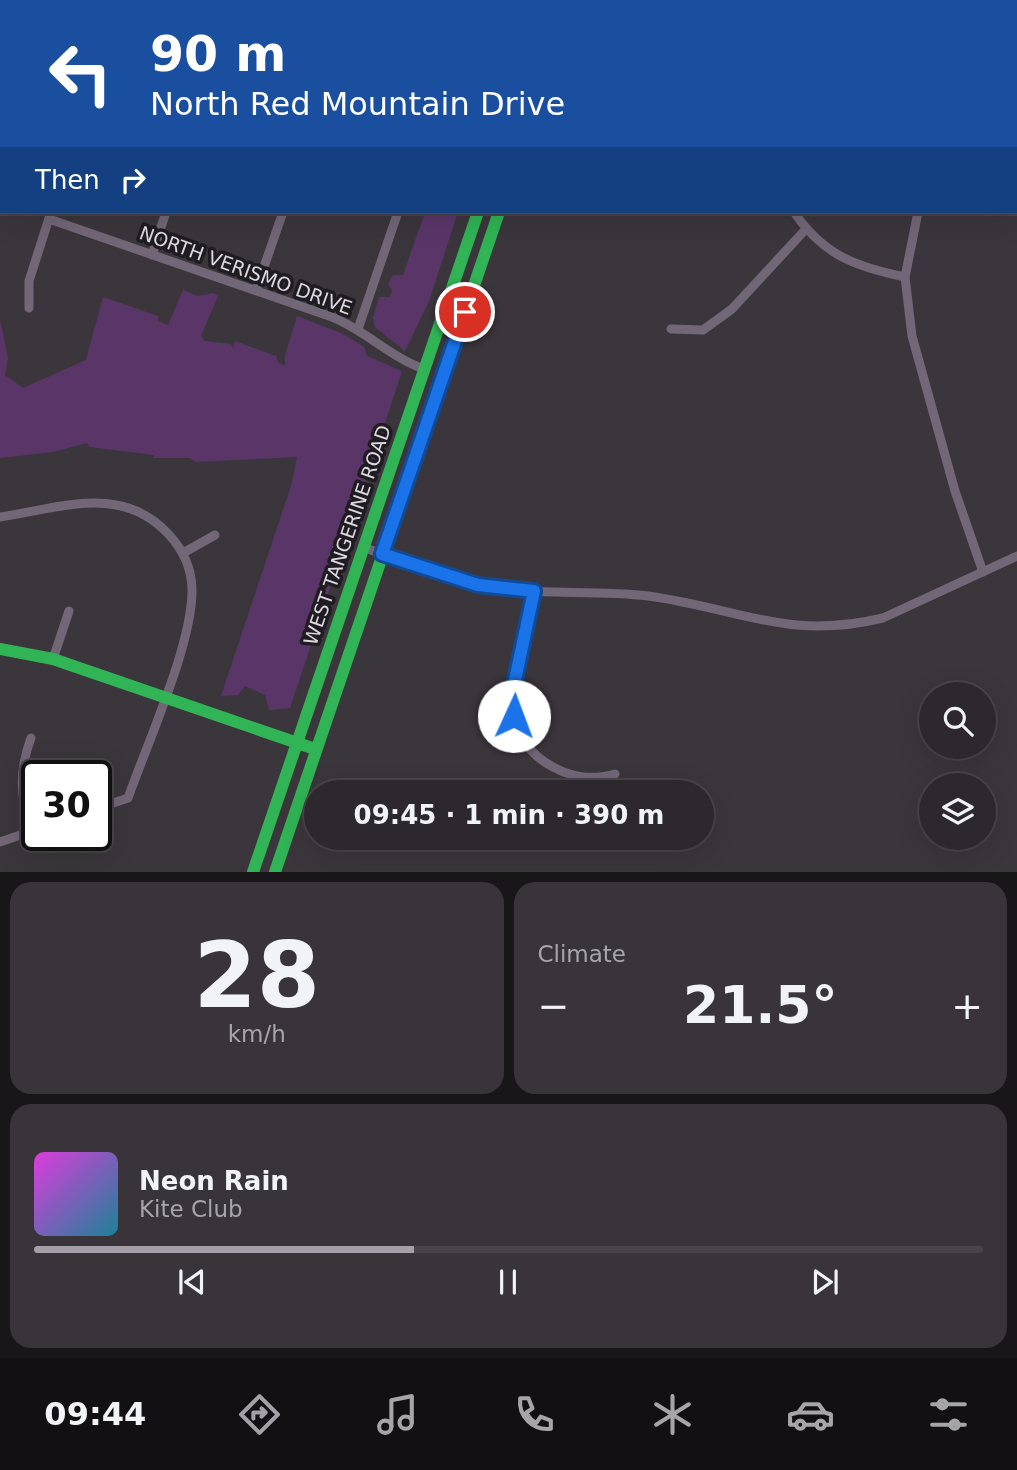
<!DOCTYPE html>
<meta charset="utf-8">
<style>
:root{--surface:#2c282d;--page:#383439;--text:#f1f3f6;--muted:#a6a6aa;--line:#484449;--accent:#a5a0a7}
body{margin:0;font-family:"DejaVu Sans",sans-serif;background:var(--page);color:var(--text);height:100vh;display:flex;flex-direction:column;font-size:26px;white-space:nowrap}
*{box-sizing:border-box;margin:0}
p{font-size:23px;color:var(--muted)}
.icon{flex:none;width:38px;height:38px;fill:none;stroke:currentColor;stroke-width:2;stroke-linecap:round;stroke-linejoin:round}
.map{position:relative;height:872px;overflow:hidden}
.panel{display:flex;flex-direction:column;gap:10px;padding:10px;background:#181619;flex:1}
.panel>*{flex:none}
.hud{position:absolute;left:0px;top:0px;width:1018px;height:214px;box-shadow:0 7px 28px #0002,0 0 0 2px var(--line);background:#1a4fa0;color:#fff;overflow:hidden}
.controls{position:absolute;left:919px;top:682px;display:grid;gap:14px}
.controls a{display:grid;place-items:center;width:77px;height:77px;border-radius:50%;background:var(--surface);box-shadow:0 7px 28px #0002,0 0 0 2px var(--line);font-size:35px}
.speed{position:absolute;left:21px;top:760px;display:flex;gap:14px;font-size:35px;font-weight:700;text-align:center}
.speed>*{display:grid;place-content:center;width:91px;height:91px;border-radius:50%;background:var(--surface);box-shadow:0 7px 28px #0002,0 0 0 2px var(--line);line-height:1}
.speed .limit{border:4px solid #111;border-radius:10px;background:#fff;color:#111}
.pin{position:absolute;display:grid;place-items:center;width:60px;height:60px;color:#fff;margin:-30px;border:4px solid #fff;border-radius:50%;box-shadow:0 2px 7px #0007}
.me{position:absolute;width:77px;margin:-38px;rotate:2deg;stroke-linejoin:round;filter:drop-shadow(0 0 5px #0008)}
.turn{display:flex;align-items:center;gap:24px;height:147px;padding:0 35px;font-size:32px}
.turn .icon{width:91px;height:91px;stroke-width:2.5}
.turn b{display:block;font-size:49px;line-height:60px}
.then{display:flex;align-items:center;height:66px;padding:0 35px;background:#0003;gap:14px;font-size:26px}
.big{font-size:52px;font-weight:700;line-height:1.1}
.panel .widget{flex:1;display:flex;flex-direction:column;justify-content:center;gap:10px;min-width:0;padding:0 24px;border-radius:21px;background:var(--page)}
.panel .dial{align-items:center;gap:0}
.dial b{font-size:91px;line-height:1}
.song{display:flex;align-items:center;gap:21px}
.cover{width:84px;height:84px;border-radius:10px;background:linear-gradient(135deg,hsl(300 70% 55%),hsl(190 70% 35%))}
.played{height:7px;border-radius:4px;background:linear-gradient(90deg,var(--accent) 40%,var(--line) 40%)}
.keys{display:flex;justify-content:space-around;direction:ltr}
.heat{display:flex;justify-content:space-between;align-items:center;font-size:38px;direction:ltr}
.panel .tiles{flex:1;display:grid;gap:10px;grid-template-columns:1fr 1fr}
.widget:last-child{grid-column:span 2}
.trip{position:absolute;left:304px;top:780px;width:410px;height:70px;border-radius:35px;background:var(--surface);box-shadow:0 7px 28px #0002,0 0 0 2px var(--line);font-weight:700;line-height:70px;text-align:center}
.tabs{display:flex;height:112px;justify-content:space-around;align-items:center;background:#121012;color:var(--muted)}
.tabs .icon{width:49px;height:49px}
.tabs .current{color:var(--accent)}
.tabs b{font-size:32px;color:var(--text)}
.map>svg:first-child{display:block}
.green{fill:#5a3668}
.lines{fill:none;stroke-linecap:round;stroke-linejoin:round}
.street{stroke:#726777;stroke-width:9}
.fast{stroke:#30b455;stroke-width:12}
.route-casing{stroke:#114b97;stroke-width:18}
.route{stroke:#1a73e8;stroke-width:12}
.labels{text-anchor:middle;stroke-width:7;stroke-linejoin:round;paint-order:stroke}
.street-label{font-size:19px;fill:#ded9e1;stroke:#201d22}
</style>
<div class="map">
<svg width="1017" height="872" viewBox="0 0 1017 872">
<rect width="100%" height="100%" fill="#3b363c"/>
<g class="green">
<path d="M0,0h58l-56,2 -2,176z"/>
<path d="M425,212h33l-29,89 -24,50 -30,-24 -2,-9 6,-21h11l2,-7 -4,-6 5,-9h10z"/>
<path d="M183,290l15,6 16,-3 4,3 -17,40 4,5 26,3 2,4 2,-7 41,15 2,6 7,4v-11l12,-39 46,18 21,13 3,9 35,15 -45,137 -15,29 -7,36 -45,135 -21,2 -4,-15 -20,-9 -7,9 -17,1 70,-210 6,-29 -101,5 -6,-4h-37l1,-3 -64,-8 -3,-4 -34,9 -53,6v-138l8,38 -3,17 18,13 63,-28 17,-63 55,19v5l10,4z"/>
</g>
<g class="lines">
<g class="street">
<path d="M344,0l5,2"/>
<path d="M999,0v2"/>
<path d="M123,2l1,-2"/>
<path d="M238,2l1,-2"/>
<path d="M469,2l1,-2"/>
<path d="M1017,42v1"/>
<path d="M794,212c29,43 62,55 111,65"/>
<path d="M918,212l-13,65 7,59 43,155 28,81"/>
<path d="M49,219l283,98c33,13 58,40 92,52"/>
<path d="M152,255l14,-43"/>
<path d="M256,290l27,-78"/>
<path d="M29,308v-27l22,-69"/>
<path d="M358,329l40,-117"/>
<path d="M671,329l32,1 29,-21 74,-80"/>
<path d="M0,517c36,-5 80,-19 116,-12 40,7 75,43 76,84 1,54 -45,155 -64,209l-32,11"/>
<path d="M363,547c44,16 90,36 137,42 49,6 99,1 148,7 90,12 139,45 235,22l134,-62"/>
<path d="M183,553l32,-18"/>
<path d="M533,591c-7,58 -49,140 20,176 20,11 39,13 62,7"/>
<path d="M53,659l16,-48"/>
<path d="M31,738c-13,34 -10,59 0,94"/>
<path d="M0,842l35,-12"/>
</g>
<g class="fast">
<path d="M549,0v2"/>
<path d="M571,0v2"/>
<path d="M0,649l53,10 262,90"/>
<path d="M253,872l225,-660"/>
<path d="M275,872l224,-660"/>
</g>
</g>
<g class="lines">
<defs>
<path id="route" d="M465,312l-83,242 96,31 56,6 -22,103 2,22"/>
</defs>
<use href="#route" class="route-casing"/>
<use href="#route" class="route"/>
</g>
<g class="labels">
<g class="street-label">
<text transform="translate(246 270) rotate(20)" y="7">NORTH VERISMO DRIVE</text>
<text transform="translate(347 535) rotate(-71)" y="7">WEST TANGERINE ROAD</text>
</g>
</g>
</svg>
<div class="controls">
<a><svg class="icon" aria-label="search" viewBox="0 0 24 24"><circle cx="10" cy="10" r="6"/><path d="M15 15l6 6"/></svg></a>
<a><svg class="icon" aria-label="layers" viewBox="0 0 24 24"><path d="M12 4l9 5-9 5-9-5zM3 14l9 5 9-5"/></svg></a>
</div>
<div class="speed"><div class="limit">30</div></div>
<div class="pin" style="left:465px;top:312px;background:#d93025"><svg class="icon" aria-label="arrive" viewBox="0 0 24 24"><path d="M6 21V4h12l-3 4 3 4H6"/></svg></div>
<svg class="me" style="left:514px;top:716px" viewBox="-20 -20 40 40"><circle r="19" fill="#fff"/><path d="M0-13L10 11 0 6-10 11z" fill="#1a73e8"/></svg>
<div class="trip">09:45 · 1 min · 390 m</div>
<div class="hud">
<div class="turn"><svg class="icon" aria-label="left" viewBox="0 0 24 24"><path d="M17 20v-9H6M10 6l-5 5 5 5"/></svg><div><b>90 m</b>North Red Mountain Drive</div></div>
<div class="then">Then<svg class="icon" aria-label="right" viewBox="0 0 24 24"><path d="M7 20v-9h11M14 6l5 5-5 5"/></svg></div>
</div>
</div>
<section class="panel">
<div class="tiles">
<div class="widget dial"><b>28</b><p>km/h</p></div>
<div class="widget"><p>Climate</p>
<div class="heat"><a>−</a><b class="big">21.5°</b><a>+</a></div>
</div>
<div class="widget">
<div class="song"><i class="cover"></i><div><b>Neon Rain</b><p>Kite Club</p></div></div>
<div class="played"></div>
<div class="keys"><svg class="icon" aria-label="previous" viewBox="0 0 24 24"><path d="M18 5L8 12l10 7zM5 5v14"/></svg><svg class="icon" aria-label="pause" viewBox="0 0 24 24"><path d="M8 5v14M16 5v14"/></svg><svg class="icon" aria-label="next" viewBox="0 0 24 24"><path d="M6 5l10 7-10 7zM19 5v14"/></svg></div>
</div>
</div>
</section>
<nav class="tabs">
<b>09:44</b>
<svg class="icon current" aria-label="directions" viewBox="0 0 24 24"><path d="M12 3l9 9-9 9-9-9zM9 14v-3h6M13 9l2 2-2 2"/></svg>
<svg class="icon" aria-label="music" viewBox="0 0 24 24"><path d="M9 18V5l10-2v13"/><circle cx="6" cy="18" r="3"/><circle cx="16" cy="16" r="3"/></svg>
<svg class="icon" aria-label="phone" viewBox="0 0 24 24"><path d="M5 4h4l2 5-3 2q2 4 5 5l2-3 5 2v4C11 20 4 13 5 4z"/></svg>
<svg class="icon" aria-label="climate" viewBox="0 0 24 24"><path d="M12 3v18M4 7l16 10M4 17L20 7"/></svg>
<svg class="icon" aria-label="car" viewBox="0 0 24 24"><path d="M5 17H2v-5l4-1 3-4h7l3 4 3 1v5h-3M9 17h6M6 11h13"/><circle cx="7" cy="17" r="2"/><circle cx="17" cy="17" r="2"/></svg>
<svg class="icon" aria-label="filters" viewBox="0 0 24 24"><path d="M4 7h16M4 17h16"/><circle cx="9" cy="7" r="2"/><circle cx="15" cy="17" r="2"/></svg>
</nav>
